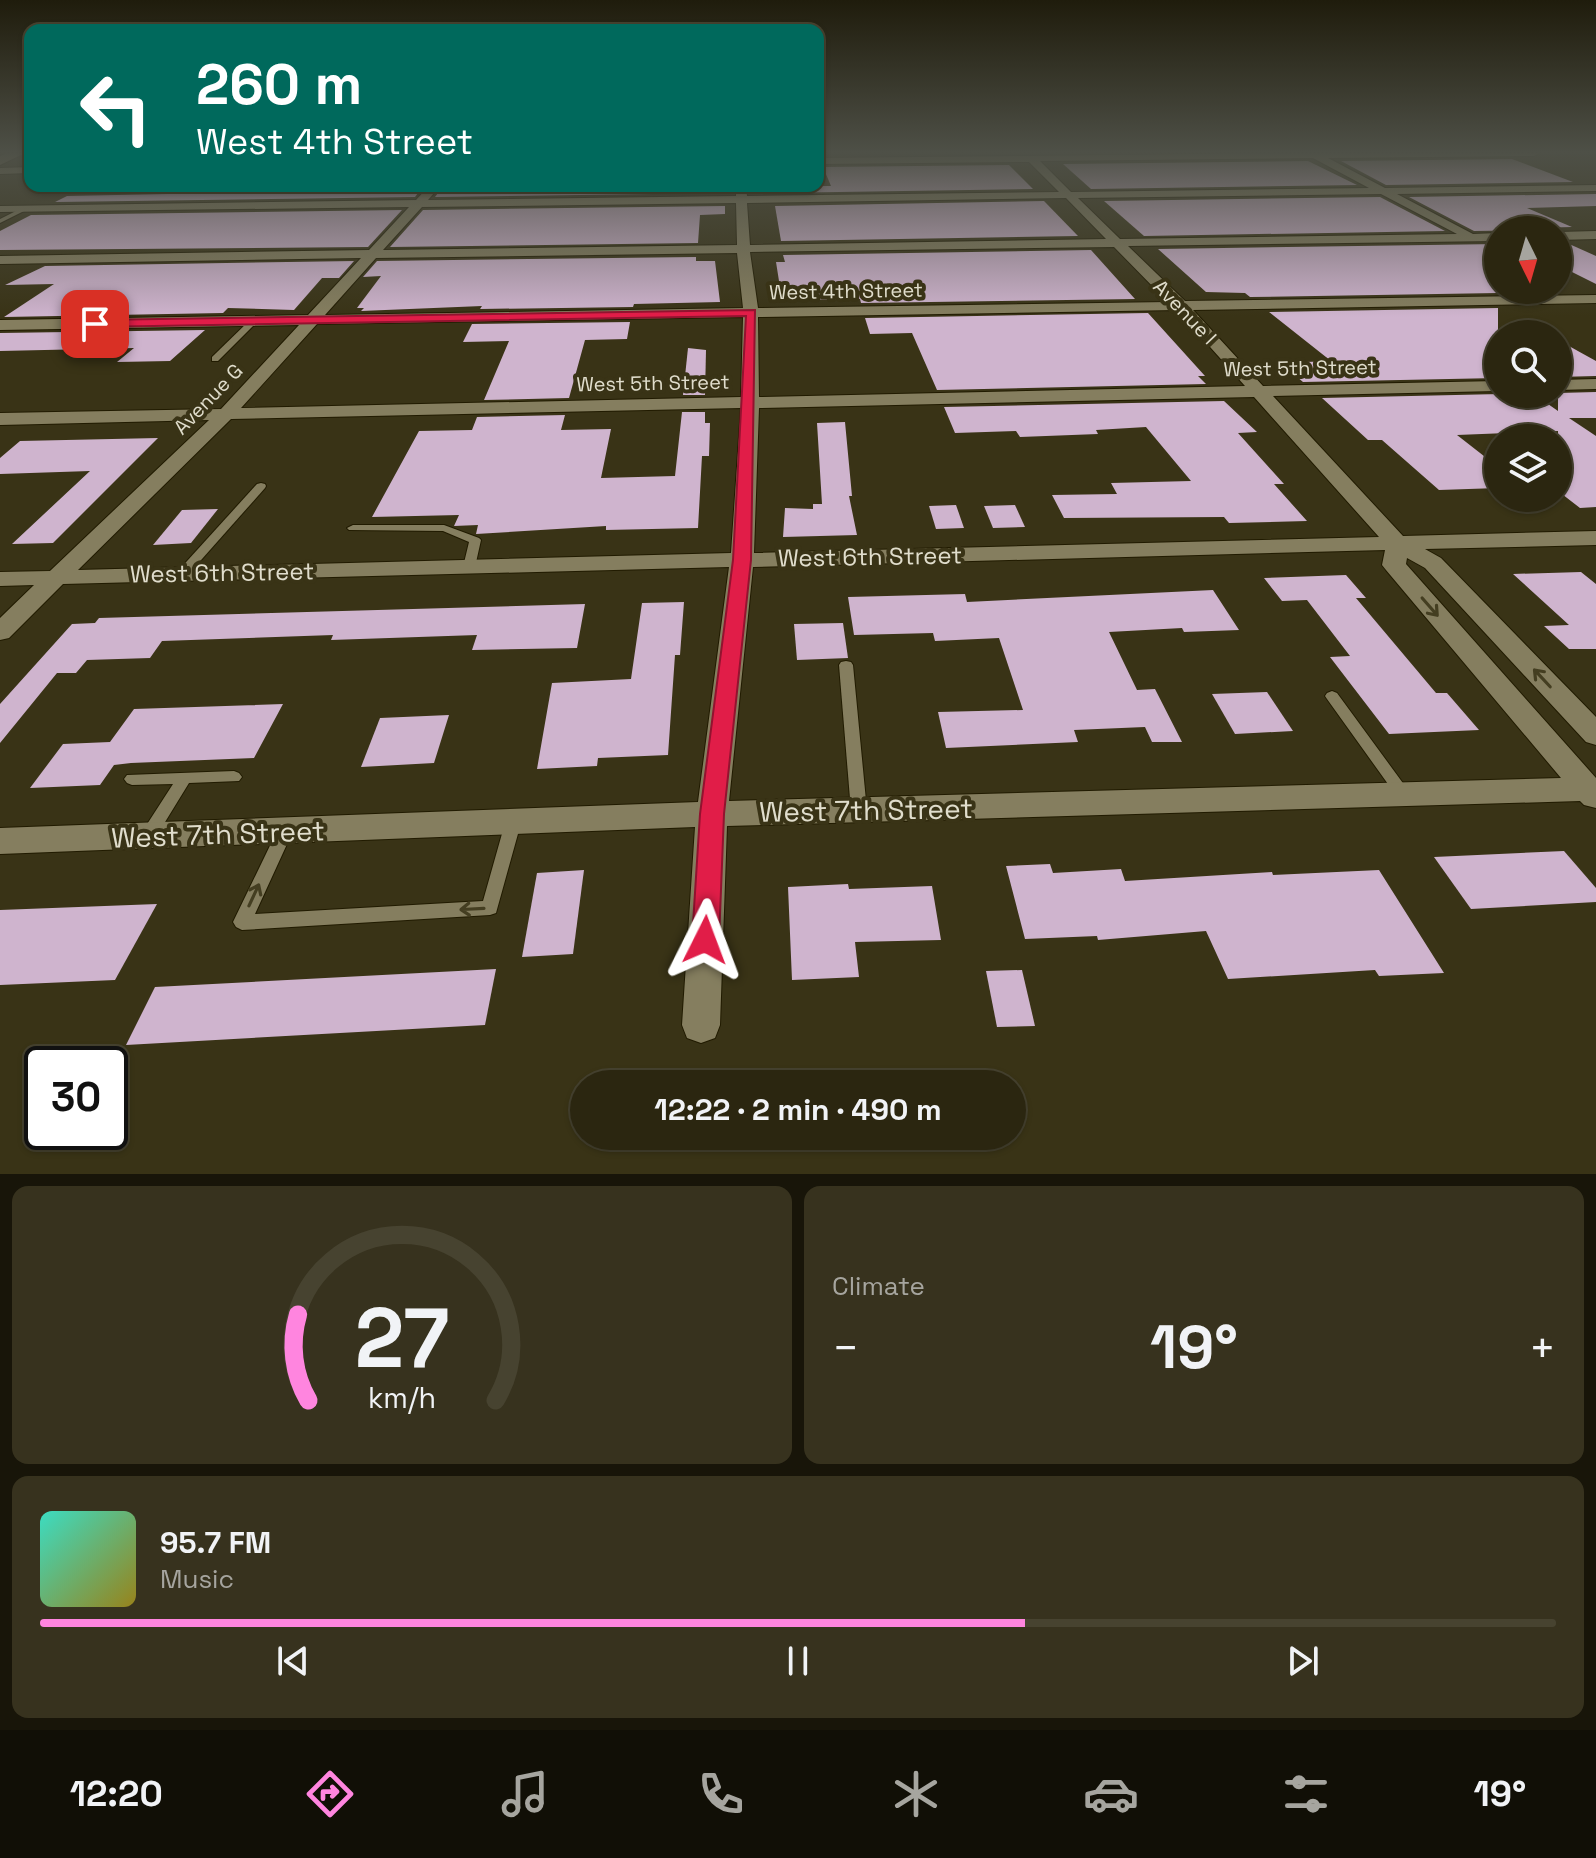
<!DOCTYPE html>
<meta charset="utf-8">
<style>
:root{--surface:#2b2610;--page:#37321e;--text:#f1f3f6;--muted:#a6a59f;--line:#474330;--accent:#ff85df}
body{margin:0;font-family:"Space Grotesk",sans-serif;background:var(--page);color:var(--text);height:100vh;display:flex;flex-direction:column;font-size:30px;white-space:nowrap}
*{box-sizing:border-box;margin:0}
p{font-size:26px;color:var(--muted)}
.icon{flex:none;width:44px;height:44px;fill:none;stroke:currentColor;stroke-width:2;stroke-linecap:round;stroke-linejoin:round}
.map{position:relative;height:1174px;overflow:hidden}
.side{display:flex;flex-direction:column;gap:12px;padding:12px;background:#181509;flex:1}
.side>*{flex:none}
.top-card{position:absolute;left:24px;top:24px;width:800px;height:168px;border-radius:16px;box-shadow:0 2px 6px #0004,0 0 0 2px var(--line);background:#00695c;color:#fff;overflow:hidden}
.needle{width:52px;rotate:175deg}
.tools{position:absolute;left:1484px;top:216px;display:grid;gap:16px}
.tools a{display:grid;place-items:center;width:88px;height:88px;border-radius:50%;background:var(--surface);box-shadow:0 2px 6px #0004,0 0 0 2px var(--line);font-size:40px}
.speed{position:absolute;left:24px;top:1046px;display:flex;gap:16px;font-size:40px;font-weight:700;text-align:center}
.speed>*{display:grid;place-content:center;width:104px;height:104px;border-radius:50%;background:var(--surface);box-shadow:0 2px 6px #0004,0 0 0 2px var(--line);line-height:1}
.speed .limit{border:4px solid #111;border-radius:12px;background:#fff;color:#111}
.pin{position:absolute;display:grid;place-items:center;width:68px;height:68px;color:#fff;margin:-34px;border-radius:16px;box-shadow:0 4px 12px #0006}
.me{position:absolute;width:88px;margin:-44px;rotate:3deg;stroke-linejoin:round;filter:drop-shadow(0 0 6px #0008)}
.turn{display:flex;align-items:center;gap:28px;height:168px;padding:0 40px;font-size:36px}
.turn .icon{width:104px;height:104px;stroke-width:2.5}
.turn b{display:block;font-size:56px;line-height:68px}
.big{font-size:60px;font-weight:800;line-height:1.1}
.side .widget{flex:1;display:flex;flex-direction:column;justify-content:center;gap:12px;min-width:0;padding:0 28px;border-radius:16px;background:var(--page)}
.side .dial{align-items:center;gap:0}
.dial svg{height:208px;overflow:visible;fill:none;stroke:var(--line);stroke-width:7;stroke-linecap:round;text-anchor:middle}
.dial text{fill:var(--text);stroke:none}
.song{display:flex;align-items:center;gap:24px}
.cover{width:96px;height:96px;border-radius:12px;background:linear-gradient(135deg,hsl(170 70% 55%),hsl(50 70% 35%))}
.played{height:8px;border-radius:4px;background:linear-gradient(90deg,var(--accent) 65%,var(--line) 65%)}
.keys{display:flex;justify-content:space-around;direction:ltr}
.heat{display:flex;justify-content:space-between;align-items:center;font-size:44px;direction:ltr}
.side .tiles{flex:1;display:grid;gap:12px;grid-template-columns:1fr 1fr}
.widget:last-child{grid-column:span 2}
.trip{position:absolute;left:570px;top:1070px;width:456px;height:80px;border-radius:40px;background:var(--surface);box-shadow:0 2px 6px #0004,0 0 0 2px var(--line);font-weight:800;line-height:80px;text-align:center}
.tabs{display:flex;height:128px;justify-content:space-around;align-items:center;background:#110f06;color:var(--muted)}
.tabs .icon{width:56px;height:56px}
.tabs .current{color:var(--accent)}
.tabs b{font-size:36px;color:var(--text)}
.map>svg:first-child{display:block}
.building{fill:#cfb4ce}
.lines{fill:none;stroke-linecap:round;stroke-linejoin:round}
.service-casing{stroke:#211b00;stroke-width:2}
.minor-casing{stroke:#211b00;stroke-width:2}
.secondary-casing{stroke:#211b00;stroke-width:2}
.service{fill:#857e5f;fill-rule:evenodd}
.minor{fill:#857e5f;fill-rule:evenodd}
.secondary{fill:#857e5f;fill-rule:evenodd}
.oneway{stroke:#443e21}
.route{fill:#e11d48;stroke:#92132f;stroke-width:2}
.labels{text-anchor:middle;stroke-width:8;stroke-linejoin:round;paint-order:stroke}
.far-street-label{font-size:20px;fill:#e0ddcc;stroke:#393316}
.street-label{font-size:24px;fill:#e0ddcc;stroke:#393316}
.near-street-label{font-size:28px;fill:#e0ddcc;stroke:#393316}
</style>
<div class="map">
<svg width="1596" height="1174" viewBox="0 0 1596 1174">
<rect width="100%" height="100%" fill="#393316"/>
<g class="building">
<path d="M1512,159l61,23 -187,3 -45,-24z"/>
<path d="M1308,161l49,24 -266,4 -28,-25z"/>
<path d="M1009,165l24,24 -260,4 -1,-7h59l-8,-19z"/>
<path d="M672,186h53v7l-290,4 3,-4 47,-1 2,-3 83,-1 -2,3z"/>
<path d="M410,189l-3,4h11l-3,4 -360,5 12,-6z"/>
<path d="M1596,194v12l-69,2 45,19 -38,1 5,2 -65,1 -65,-34z"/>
<path d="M1380,197l65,34 -301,5 -40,-35z"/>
<path d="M1044,201l34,35 -297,5 -6,-35z"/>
<path d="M725,206v8l-25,1 -2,28 -308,4 33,-37z"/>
<path d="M402,210l-34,37 -368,3v-19l31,-16z"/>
<path d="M1558,243h9l29,13v28l-38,-19z"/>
<path d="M1498,244v49l-248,4 -5,-4 -39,-1 -48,-43z"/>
<path d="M1091,250l44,49 -274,4 -1,-4 -78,1 -6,-38h9l-2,-7z"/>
<path d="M696,257v4h19l5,41 -86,2 -1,3 -153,2 2,-3 -121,5 3,-3h-7l24,-32 -18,1 14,-16z"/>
<path d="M354,261l-15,17h-17l-28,32 -66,-2 -5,5 -219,4 50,-33 -49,1 40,-19z"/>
<path d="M1498,308v70l-195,4 -22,-19 50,-2 -62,-49z"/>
<path d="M1148,313l57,63h-7l8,8 -269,6 -25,-57 -42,1 -5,-16z"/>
<path d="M630,322l-3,17 -42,1 -16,58 -85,2 25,-59 -46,1 9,-18z"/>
<path d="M205,330l-35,31 -53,1 17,-14 -134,3v-18z"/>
<path d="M1558,340l38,21v15l-38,1z"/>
<path d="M688,348l18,2 -1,45h-22z"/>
<path d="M1596,392v26h-27l27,18v71l-16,1 -22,-17v-60l-101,4 41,32v21l-59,2 -57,-50h-14l-46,-42 178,-4 17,11 31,-1 10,7v-18z"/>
<path d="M1224,401l33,31 -19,1 46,51h-10l33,37 -78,2 -5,-6 -160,1 -12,-23 65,-1 -6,-11 80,-2 -45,-54 -50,3 2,4 -78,3 -4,-6 -61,2 -11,-26z"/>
<path d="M682,412h23v11h5l-1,33h-7l-4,72 -92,2v-4l-130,8 2,-9 -24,1 5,-11 -87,2 47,-86 53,-1 5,-13 88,-2 -4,15 50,-1 -10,49 74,-2z"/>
<path d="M845,422l7,74h-3l8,39 -74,2 2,-29 28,1v-5h9l-5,-81z"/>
<path d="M158,438l-105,105 -41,1 78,-73 -90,3v-16l20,-17z"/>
<path d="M956,505l8,23 -28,1 -7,-23z"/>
<path d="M1015,505l10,22 -32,1 -9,-22z"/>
<path d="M218,509l-27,34 -38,2 29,-35z"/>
<path d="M1581,572l15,12v65h-27l-25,-23 25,-1 -56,-51z"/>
<path d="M1346,575l20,23h-10l80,95h11l32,37 -90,4 -59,-77 20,-1 -43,-56 -25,1 -18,-23z"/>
<path d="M1213,590l26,40 -55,2 -2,-4 -73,4 28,58 18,-1 27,53h-30l-7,-15 -71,3 4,12 -132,6 -8,-36 85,-2 -24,-72 -64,3 -2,-8 -79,2 -6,-38 117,-3 2,8z"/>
<path d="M684,602l-4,53h-5l-7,100 -70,3 -1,8 -60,3 15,-86 79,-4 11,-76z"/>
<path d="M585,604l-8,44 -105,2 5,-15 -146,5 2,-5 -171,6 -12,17 -63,2 -11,13h-19l-57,70v-39l72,-80 23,-1 4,-5z"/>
<path d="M843,623l5,35 -51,2 -3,-36z"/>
<path d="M1267,692l26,39 -58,3 -23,-40z"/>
<path d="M283,704l-29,54 -123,5 -17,2 -14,20 -70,3 33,-44 47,-2 24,-33z"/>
<path d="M449,715l-15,48 -73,4 19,-49z"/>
<path d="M1564,851l32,37v14l-125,7 -37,-52z"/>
<path d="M1050,864l3,9 68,-4 4,12 147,-9 1,3 106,-5 65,103 -65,3 -4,-6 -147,9 -22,-48 -108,9 -1,-4 -72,3 -19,-73z"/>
<path d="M584,870l-11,84 -51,3 15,-84z"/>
<path d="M848,884l1,5 83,-3 9,54 -86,2 4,35 -67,3 -4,-93z"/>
<path d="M157,904l-42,76 -115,5v-75z"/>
<path d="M496,969l-11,56 -359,20 29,-58z"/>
<path d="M1022,970l13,56 -38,1 -11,-56z"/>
</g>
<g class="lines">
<defs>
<g id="service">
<path d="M24,207l2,3 -26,13v-4z"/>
<path d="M251,319l7,2 -40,40h-6v-4z"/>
<path d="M261,483l4,1 1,2 -1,2 -79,89h-8l-2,-3 2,-3 79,-87z"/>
<path d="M353,525h91l35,13 2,2 -6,27 -6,4 -6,-4 6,-25 -26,-11 -94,-1 -2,-2z"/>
<path d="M846,661l5,1 2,3 14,146 -2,4 -6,2 -6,-2 -2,-4 -12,-146 2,-3z"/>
<path d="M1332,691l5,2 71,97 3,4 -3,4 -5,2 -5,-2 -71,-99 -2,-3 2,-3z"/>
<path d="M234,771l5,2 3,4 -3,4 -50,2 -35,57 -6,2 -6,-2 -2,-4 2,-4 31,-48 -41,1 -5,-2 -3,-4 3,-4z"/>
<path d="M513,817l6,2 2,4 -25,90 -6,2 -248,15 -6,-3 -3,-5 46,-95 6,-2 6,2 2,4 -38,83 228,-13 22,-78 2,-4z"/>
</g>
<g id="minor">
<path d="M1306,153h233l-5,3 -206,2 57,30 211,-3v6l-199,3 76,40 25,-1v8l-370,5 57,55 411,-6v8l-403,7 70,76 235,-5v10l-225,5 130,140 193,-5v14l-171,4 16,9 155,159v28l-10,-3 -161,-174 -18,-10 -1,6 190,214v30l-12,-3 -4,-4 -853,25 -7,199 -5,13 -14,5 -14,-5 -5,-13 13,-198 -695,27v-26l698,-26 31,-235 -666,17 -54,54 -9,2v-22l34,-33 -34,1v-14l50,-1 159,-151 -209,5v-12l221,-4 78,-84 -299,5v-10l308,-5 53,-57 -361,6v-8l369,-6 40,-43 -409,5v-6l416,-6 13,-14h11l-12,14 308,-4v-10h10l1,10 312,-4 -30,-30 -211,2v-6zM1313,158l56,30 -298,4 -31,-31zM1381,194l76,40 -337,5 -42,-41zM1066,198l40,41 -356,6 -3,-42zM736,203l1,42 -354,5 39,-43zM1114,247l54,55 -410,6 -8,-56zM737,253l6,55 -418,7 51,-57zM1177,310l68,76 -486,11 -1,-80zM743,317l-2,80 -500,11 76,-84zM1254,397l125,140 -625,16 5,-145zM741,408l-10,145 -653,17 153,-151zM1385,550l-3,15 4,5 175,208 -832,23 24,-234z"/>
<path d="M30,167v6l-30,1v-6z"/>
<path d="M1596,231v8l-38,1v-8z"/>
<path d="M1596,379v10l-38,1v-10z"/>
</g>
<path id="secondary" d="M7,153h18l-25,12v-9z"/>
</defs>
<use href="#service" class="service-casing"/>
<use href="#minor" class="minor-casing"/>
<use href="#secondary" class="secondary-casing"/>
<use href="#service" class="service"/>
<use href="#minor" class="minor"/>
<use href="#secondary" class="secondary"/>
</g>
<defs><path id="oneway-shaft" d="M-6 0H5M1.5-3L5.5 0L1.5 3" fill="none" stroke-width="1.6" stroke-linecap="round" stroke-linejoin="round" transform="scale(2)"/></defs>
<g class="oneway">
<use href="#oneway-shaft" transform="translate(1430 607) rotate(49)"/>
<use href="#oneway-shaft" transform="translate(1542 678) rotate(-133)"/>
<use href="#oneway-shaft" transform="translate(254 895) rotate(-65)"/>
<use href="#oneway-shaft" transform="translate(472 909) rotate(177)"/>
</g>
<linearGradient id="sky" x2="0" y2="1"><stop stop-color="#1f1c0c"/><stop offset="0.48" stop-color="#4e5047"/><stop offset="1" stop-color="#4e5047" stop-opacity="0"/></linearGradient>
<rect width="1596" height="317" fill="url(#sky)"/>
<path class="route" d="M755,310l-4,250 -27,254 -5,126 -4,8 -10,4 -9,-4 -4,-8 8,-126 33,-254 13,-244 -651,11 -6,-3 6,-4z"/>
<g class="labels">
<g class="far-street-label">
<text transform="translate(846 291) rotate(-1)" y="7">West 4th Street</text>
<text transform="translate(1185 312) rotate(46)" y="7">Avenue I</text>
<text transform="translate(1300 368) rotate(-1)" y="7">West 5th Street</text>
<text transform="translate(653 383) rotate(-1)" y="7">West 5th Street</text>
<text transform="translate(208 399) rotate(-46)" y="7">Avenue G</text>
</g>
<g class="street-label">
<text transform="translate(870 557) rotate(-1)" y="8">West 6th Street</text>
<text transform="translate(222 573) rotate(-1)" y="8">West 6th Street</text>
</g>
<g class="near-street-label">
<text transform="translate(866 810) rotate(-1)" y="10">West 7th Street</text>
<text transform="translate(218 834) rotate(-2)" y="10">West 7th Street</text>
</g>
</g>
</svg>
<div class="tools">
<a><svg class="needle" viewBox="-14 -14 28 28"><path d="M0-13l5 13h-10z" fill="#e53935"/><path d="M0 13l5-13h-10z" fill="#a6a59f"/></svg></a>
<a><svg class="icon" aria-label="search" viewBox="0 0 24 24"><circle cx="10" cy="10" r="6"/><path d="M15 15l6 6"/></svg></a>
<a><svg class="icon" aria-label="layers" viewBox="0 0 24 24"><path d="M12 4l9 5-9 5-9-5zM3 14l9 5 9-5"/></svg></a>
</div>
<div class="speed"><div class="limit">30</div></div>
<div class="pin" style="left:95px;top:324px;background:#d93025"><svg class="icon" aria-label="arrive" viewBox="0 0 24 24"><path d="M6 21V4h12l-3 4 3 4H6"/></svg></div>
<svg class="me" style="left:705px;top:940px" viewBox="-20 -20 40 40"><path d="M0-17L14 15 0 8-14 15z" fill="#e11d48" stroke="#fff" stroke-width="4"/></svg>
<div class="trip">12:22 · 2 min · 490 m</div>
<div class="top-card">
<div class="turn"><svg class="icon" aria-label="left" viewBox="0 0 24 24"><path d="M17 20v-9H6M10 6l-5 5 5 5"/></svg><div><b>260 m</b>West 4th Street</div></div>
</div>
</div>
<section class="side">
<div class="tiles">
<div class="widget dial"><svg viewBox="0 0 100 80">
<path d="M14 69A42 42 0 1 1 86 69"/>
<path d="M14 69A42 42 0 0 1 10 36" stroke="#ff85df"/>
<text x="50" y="56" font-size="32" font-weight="700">27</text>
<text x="50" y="72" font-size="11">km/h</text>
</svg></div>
<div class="widget"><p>Climate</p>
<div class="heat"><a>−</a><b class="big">19°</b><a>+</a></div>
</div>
<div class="widget">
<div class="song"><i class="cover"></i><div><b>95.7 FM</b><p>Music</p></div></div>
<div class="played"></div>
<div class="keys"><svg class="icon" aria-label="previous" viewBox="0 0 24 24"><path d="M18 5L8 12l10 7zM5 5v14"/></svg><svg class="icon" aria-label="pause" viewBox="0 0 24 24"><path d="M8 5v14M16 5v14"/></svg><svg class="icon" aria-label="next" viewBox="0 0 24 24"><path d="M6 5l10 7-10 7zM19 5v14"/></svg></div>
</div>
</div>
</section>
<nav class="tabs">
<b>12:20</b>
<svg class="icon current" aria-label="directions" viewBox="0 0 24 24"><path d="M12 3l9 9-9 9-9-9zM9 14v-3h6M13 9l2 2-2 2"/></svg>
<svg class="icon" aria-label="music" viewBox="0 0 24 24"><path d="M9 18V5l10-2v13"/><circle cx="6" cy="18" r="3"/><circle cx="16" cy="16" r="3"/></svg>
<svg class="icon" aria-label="phone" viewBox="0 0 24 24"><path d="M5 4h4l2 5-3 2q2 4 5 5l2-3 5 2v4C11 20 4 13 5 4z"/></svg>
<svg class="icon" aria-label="climate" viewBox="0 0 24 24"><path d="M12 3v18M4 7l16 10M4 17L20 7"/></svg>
<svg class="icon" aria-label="car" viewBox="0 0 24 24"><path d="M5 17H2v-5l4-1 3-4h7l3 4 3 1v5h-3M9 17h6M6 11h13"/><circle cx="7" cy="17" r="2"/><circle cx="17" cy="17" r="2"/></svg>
<svg class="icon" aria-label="filters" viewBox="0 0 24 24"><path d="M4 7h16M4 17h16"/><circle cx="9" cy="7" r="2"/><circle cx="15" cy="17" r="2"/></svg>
<b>19°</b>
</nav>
